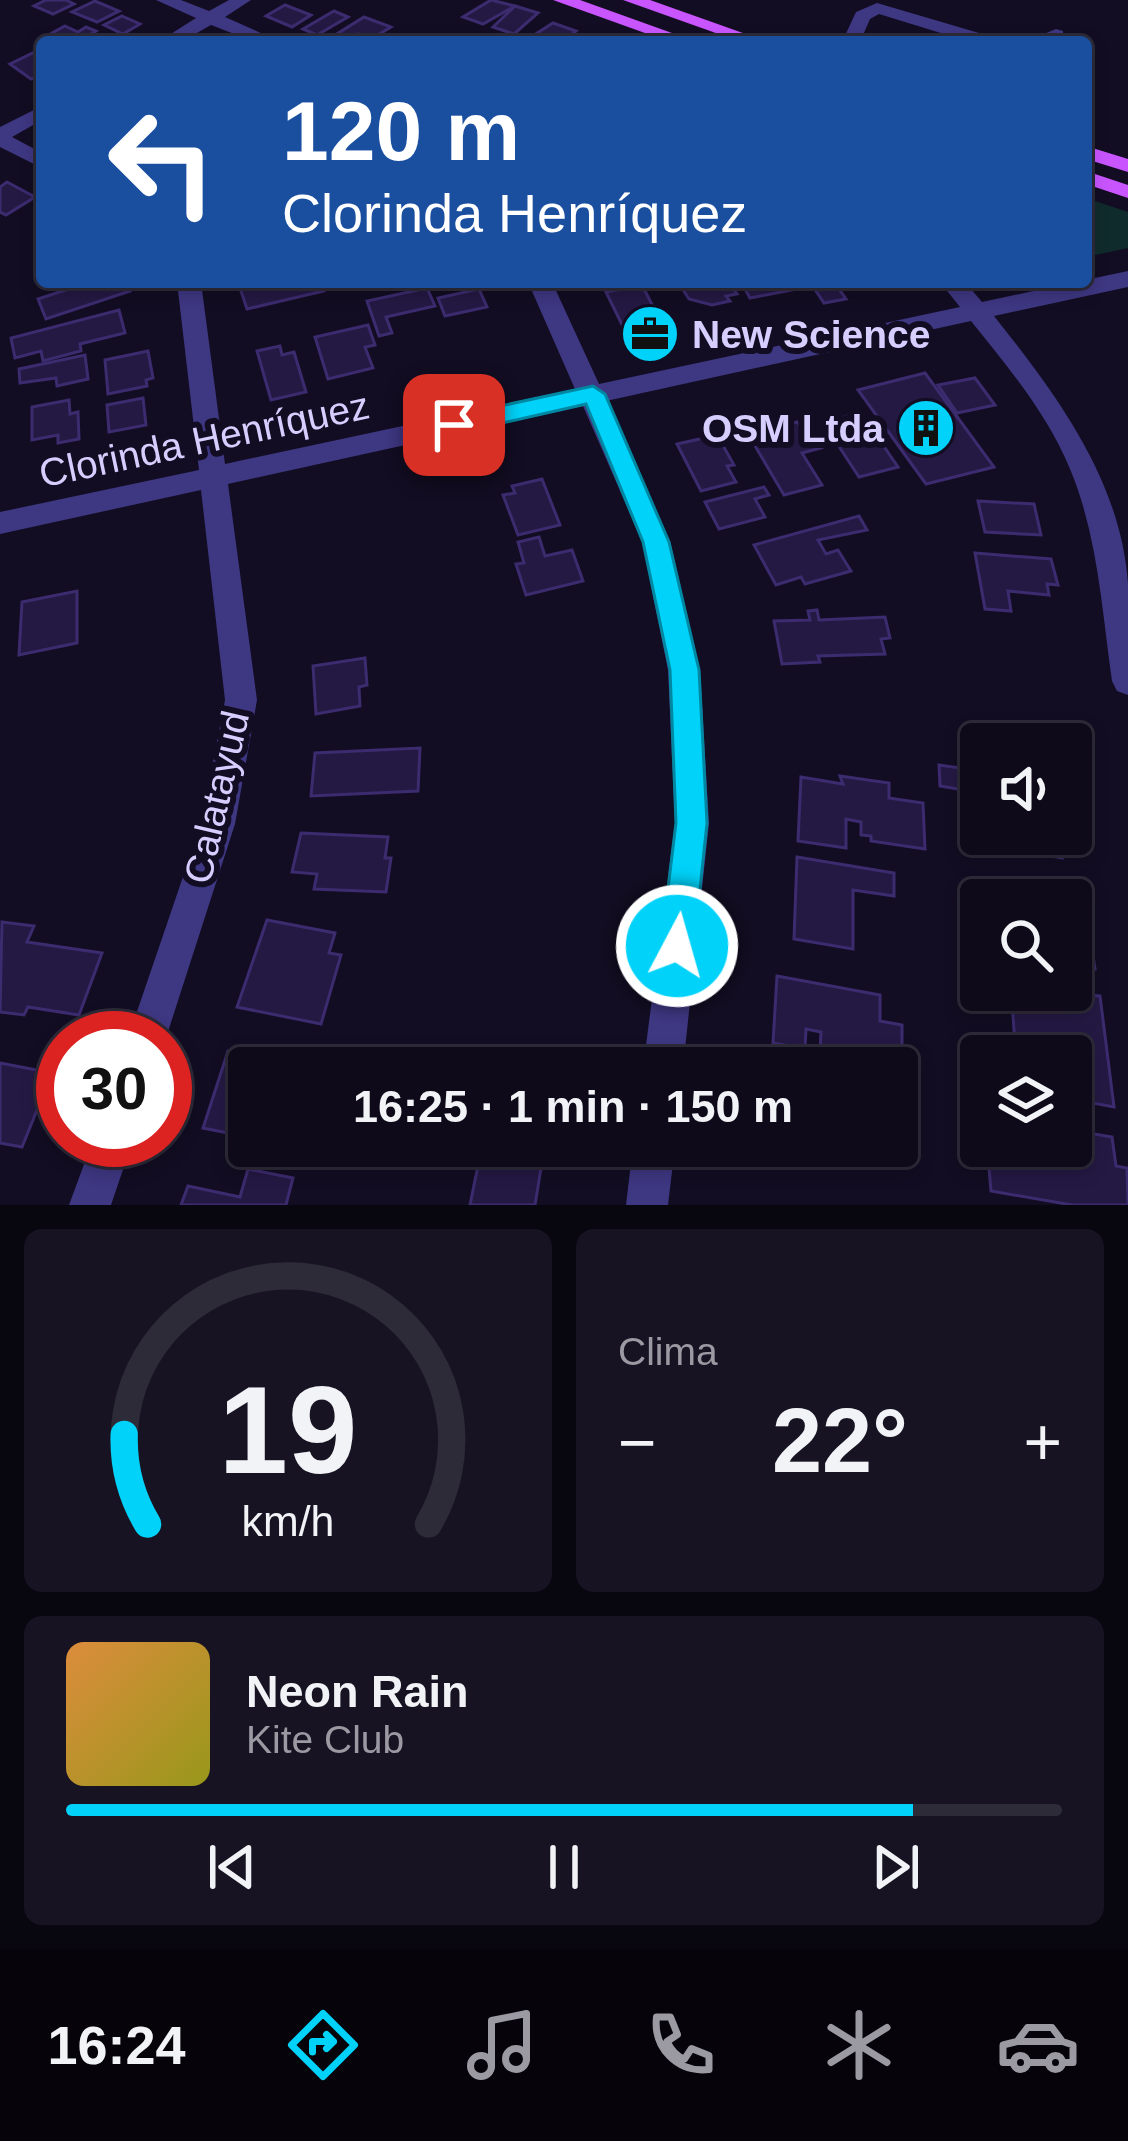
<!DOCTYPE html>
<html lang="es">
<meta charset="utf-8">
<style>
:root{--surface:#0e0a1a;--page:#171323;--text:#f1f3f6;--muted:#9b9aa2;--line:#2e2b39;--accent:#00d2f9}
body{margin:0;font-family:Arial,sans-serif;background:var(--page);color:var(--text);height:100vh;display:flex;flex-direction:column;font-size:45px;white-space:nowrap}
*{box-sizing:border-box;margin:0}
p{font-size:39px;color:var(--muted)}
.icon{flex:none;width:66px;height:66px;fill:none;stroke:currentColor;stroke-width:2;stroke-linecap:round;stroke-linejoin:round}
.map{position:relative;height:1205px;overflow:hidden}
.drawer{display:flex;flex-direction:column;gap:24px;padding:24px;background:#08060e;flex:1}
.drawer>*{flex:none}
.top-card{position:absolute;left:36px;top:36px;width:1056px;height:252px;border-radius:12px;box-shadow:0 6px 18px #0003,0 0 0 3px var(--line);background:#1a4fa0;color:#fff;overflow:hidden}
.controls{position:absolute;left:960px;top:723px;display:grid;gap:24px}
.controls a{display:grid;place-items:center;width:132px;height:132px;border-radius:12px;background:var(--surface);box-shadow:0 6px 18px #0003,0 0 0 3px var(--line);font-size:60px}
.speed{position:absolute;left:36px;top:1011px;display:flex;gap:24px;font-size:60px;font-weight:700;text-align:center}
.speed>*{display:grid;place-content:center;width:156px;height:156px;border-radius:50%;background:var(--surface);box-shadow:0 6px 18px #0003,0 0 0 3px var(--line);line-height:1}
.speed .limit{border:18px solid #d22;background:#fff;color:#111}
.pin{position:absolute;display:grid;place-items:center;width:102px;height:102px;color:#fff;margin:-51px;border-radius:24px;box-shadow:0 6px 18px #0006}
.me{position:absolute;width:132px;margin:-66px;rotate:6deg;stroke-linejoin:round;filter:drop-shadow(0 0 9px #0008)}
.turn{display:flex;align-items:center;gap:42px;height:252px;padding:0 48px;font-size:54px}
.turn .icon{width:156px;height:156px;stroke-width:2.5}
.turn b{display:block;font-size:84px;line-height:102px}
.big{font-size:90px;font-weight:700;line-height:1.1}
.drawer .widget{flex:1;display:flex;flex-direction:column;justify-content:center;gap:18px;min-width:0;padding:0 42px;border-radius:18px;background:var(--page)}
.drawer .dial{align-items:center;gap:0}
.dial svg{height:312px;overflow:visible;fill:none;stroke:var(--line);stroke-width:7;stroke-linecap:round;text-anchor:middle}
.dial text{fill:var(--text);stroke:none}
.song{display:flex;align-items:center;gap:36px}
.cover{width:144px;height:144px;border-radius:18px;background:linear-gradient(135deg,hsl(30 70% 55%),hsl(60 70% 35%))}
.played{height:12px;border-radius:6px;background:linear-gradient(90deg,var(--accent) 85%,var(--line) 85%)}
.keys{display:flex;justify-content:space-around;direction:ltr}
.heat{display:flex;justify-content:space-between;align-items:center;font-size:66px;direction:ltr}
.drawer .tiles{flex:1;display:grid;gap:24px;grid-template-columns:1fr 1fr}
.widget:last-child{grid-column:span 2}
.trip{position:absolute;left:228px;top:1047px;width:690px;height:120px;border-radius:12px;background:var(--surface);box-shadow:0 6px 18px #0003,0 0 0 3px var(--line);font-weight:700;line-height:120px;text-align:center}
.tabs{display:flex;height:192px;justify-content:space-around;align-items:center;background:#06040a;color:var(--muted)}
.tabs .icon{width:84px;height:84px}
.tabs .on{color:var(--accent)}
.tabs b{font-size:54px;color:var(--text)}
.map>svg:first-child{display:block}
.green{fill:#102b2c}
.building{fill:#241943;stroke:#3c2b6f;stroke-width:3}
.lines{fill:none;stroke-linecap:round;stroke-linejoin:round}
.minor{fill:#3e3782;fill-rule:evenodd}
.major{fill:#c955ff;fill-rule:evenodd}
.route{fill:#00d2f9;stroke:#0088a2;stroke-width:3}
.labels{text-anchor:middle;stroke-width:12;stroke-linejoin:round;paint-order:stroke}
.poi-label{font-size:39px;font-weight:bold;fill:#d6ceff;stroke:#120d22;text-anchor:start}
.street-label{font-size:39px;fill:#d6ceff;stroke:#120d22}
</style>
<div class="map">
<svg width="1128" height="1205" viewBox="0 0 1128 1205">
<rect width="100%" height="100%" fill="#120d22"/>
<path class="green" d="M1086,198l42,14v36l-42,9z"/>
<g class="building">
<path d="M46,0h20l8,4 -21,10 -19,-8z"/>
<path d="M491,0l24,6 -32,18 -20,-7z"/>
<path d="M95,1l24,10 -22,11 -25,-10z"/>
<path d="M285,5l26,10 -19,12 -26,-11z"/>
<path d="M515,6l23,7 -24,21 -21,-7z"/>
<path d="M334,11l14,6 -31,18 -14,-6z"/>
<path d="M122,16l18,8 -17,10 -19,-9z"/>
<path d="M364,17l27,10 -20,12 -13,-5 -12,8 -14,-5z"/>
<path d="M553,23l23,8 -13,10 -40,1z"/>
<path d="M65,26l13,6 8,-5 10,4 -8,5 14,6 -61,-3z"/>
<path d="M37,51l5,2v21l-11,5 -21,-15z"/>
<path d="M7,182l28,15 -29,18 -6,-3v-25z"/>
<path d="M90,282h36l4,9 -84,28 -8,-20z"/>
<path d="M254,282h67l3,9 -77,18 -8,-24z"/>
<path d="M678,282l34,4 17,-4 8,12 -11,2 4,5 -18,4 -23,-6z"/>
<path d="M741,282h62l4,5 -57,11z"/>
<path d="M810,282h24l12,17 -22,4z"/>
<path d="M642,285l25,49 -37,7 -24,-49z"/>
<path d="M427,288l8,18 -49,11 6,16 -13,3 -12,-35z"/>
<path d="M479,289l8,18 -42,9 -7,-18z"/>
<path d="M119,310l6,23 -45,11 1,7 -38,10 -2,-10 -26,7 -4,-20z"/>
<path d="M368,325l7,20 -10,2 8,21 -45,11 -13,-42z"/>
<path d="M280,346l2,9 12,-3 12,40 -35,8 -14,-49z"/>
<path d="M148,351l5,27 -7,2 1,6 -39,8 -3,-34z"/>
<path d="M85,355l3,24 -31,7 -1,-8 -36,5 -1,-14z"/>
<path d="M925,373l69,94 -68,17 -68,-94z"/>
<path d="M975,378l20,27 -38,8 -19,-28z"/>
<path d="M143,398l3,27 -37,7 -2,-27z"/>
<path d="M69,400l1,14 8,-2 1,27 -21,4v-8l-26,5v-33z"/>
<path d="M861,413l37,54 -39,10 -36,-55z"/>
<path d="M797,422l24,26 -19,5 20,32 -38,10 -36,-61z"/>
<path d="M717,435l17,30 -7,1 9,16 -35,9 -24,-47z"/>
<path d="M542,479l18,46 -42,10 -15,-40 12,-2 -3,-7z"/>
<path d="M764,487l5,8 -14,4 10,18 -46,12 -14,-27z"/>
<path d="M978,501l56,3 7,31 -56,-3z"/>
<path d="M859,516l8,14 -49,10 8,14 12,-4 13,21 -46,13 -4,-7 -25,8 -22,-40z"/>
<path d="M539,537l6,19 27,-6 11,31 -57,14 -10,-31 8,-1 -6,-21z"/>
<path d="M975,553l76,6 7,26 -11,-1 2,11 -41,-4 3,20 -26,-2z"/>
<path d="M77,591v52l-58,12 3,-53z"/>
<path d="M817,610l2,10 66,-3 5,21 -9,1 4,15 -67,2 2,6 -38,2 -8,-43 36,-1 -2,-9z"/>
<path d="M365,658l2,27 -8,2 1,19 -44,8 -3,-48z"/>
<path d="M420,748l-2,43 -107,5 4,-43z"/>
<path d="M939,765l42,6v22l-41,-7z"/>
<path d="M840,776l49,7v15l34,5 2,46 -54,-8v-5l-10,-1v-13l-15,-3v29l-48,-7 3,-64 42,7z"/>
<path d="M301,833l87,4 -3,21h6l-5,34 -72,-3 3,-15 -25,-2z"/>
<path d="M995,834h65l2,24 -67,-12z"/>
<path d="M797,857l97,16v23l-41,-6v59l-59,-10z"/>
<path d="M981,884l104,14 10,71 -24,-3v-66h-88z"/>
<path d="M267,920l68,13 -6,20 12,2 -20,69 -84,-17z"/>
<path d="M2,922l32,4 -7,16 75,11 -23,62 -51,-8 -4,8 -24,-3z"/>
<path d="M777,976l103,19v26l22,4v42l-82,-16 1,-19 -15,-3 -1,20 -32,-6z"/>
<path d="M1011,990l89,6 14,111 -43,-8v-43h-55z"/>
<path d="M254,1050l86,18h-91l-1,69 -45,-9 25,-77 23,6z"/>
<path d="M0,1063l52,10 -30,74 -22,-4z"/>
<path d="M1071,1130l41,7 4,29 11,2 1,37h-56l-81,-14 -4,-45h84z"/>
<path d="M482,1146l61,10 -8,49h-65z"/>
<path d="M248,1169l45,9 -7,27h-105l7,-19 52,11z"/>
</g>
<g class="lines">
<g class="minor">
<path d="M156,0h25l28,11 20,-11h22l-26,17 56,25h-26l-44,-17 -30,17h-23l38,-24z"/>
<path d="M877,3l119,35 2,4h-28l-91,-28 -9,5 -10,23h-18l14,-30z"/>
<path d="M1056,29l7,2v8l-39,3z"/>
<path d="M42,106v14l-30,17 30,16v15l-42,-21v-20z"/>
<path d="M1128,271v16l-134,29c62,78 127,164 134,268 0,37 0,74 0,111l-11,-4 -5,-10c-10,-70 -14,-145 -42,-212 -22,-54 -62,-102 -99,-148l-365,80 64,140 30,129 9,153 -26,245h-40l32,-245 -7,-153 -26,-129 -59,-135 -355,78 29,216 -22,124 -70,217 -37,-3 73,-214 24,-124 -24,-210 -201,44v-22l199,-42 -22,-188h24l24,182 350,-75 -47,-107h24l47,102 361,-77 -20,-25h25l17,20z"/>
<path d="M93,1140h40l-22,65h-42z"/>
<path d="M633,1146h42l-7,59h-42z"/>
</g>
<g class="major">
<path d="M553,0h27l117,42h-27z"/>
<path d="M623,0h27l118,42h-27z"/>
<path d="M1086,146l42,13v13l-42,-13z"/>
<path d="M1086,171l42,14v13l-42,-14z"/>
</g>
</g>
<path class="route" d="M593,386l12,8 64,148 30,128 8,153 -13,123 -5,11 -12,5 -11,-5 -5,-11 15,-123 -6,-153 -27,-128 -57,-138 -132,30 -12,-9 12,-9z"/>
<defs>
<symbol id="office-disc" viewBox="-11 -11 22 22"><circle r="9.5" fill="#00d2f9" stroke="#120d22"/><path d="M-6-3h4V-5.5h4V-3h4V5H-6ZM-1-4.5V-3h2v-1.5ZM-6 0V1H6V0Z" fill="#111"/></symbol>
<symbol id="building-disc" viewBox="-11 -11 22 22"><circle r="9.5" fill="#00d2f9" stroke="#120d22"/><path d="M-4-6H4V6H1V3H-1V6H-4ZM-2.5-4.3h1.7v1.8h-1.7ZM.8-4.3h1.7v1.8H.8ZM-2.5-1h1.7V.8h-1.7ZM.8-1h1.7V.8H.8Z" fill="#111"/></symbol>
</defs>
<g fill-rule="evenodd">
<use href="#office-disc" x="617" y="301" width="66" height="66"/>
<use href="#building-disc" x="893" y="395" width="66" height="66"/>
</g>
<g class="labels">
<g class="poi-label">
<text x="692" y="348">New Science</text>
<text x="884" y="442" text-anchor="end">OSM Ltda</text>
</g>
<g class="street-label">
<text transform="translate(204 439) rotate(-12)" y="14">Clorinda Henríquez</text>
<text transform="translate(216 797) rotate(-77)" y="14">Calatayud</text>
</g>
</g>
</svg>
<div class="controls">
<a><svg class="icon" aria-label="sound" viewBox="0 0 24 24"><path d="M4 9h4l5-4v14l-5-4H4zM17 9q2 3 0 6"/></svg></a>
<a><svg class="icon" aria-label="search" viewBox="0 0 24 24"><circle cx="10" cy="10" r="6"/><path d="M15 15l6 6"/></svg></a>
<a><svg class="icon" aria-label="layers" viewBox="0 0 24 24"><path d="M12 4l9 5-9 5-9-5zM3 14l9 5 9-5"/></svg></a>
</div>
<div class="speed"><div class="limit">30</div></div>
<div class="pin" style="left:454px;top:425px;background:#d93025"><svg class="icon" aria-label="arrive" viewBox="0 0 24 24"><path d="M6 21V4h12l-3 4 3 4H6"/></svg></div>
<svg class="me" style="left:677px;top:946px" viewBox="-20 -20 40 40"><circle r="17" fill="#00d2f9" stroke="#fff" stroke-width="3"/><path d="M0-11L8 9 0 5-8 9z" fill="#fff"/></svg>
<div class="trip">16:25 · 1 min · 150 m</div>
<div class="top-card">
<div class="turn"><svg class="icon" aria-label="left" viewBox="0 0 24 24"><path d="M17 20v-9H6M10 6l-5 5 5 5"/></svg><div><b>120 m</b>Clorinda Henríquez</div></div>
</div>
</div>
<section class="drawer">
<div class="tiles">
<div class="widget dial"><svg viewBox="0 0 100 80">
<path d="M14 69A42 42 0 1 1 86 69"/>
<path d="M14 69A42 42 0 0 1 8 46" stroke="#00d2f9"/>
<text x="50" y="56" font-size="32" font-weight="700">19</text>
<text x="50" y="72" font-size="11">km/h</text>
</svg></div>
<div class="widget"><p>Clima</p>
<div class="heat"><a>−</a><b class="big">22°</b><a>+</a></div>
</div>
<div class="widget">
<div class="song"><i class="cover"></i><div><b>Neon Rain</b><p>Kite Club</p></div></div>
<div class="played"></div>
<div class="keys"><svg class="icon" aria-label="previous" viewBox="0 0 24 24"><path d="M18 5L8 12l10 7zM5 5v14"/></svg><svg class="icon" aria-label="pause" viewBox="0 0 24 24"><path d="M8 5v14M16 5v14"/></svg><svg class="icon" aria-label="next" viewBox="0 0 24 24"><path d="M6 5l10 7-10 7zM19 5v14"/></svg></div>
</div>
</div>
</section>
<nav class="tabs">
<b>16:24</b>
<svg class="icon on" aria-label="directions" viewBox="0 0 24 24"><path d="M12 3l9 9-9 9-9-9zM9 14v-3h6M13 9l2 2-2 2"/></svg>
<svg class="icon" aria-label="music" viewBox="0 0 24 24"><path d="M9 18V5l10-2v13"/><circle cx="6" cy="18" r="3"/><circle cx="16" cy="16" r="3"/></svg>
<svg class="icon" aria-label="phone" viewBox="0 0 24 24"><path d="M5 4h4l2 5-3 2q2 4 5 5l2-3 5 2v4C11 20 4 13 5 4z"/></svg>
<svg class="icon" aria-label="climate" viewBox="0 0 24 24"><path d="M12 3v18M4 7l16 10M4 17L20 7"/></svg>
<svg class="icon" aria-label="car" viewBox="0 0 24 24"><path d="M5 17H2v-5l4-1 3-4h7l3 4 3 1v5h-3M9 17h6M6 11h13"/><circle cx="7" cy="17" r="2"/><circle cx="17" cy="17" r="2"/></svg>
</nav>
